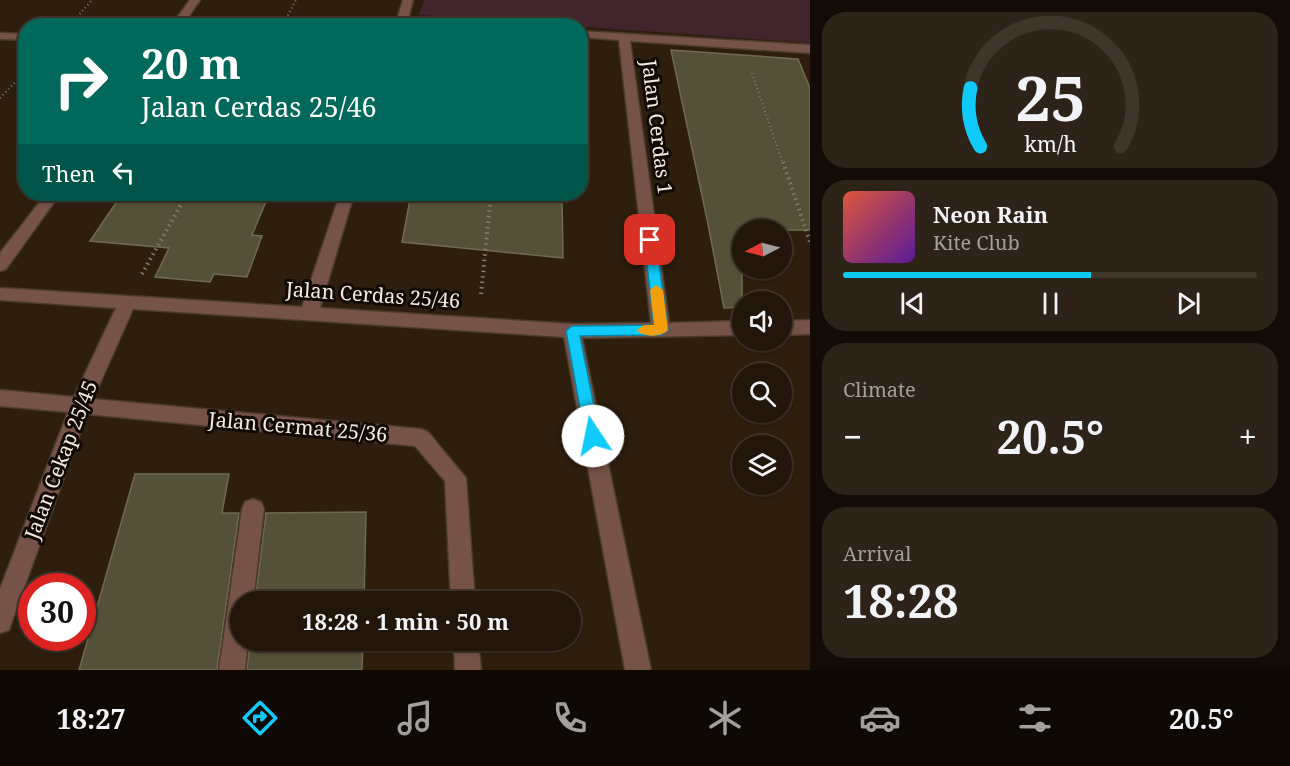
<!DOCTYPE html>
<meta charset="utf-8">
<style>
:root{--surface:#22160a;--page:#2e2318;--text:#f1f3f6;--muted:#a29f9c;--line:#3f352b;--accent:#10cafa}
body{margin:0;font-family:"Noto Serif",serif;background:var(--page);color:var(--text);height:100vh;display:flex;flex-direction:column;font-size:22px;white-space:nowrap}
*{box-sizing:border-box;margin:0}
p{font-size:20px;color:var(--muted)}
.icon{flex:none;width:33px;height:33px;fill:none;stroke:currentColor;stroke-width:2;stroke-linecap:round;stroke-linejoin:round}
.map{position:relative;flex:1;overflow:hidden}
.side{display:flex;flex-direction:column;gap:12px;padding:12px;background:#130c06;width:480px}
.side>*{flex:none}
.hud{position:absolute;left:18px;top:18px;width:570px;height:183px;border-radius:24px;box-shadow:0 2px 4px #0004,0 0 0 2px var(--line);background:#00695c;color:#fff;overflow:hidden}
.needle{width:39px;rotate:264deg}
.controls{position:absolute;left:732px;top:219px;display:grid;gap:12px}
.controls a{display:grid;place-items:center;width:60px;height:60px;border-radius:50%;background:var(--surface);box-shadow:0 2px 4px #0004,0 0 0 2px var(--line);font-size:30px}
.speed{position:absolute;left:18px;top:573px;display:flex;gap:12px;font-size:30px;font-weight:700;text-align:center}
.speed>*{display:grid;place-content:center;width:78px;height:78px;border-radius:50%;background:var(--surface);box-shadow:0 2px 4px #0004,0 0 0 2px var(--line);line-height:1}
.speed .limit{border:9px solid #d22;background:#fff;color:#111}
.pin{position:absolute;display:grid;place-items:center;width:51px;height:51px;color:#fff;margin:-26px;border-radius:12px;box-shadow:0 3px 9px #0006}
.me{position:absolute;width:66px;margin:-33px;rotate:349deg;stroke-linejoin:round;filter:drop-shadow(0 0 4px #0008)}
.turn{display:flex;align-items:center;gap:21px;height:126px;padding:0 24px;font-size:27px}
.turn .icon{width:78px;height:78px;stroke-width:2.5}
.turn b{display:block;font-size:42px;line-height:51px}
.then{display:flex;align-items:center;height:57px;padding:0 24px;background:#0003;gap:12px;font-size:22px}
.big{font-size:45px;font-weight:700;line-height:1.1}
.side .card{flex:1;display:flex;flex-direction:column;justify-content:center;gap:9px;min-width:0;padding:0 21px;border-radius:24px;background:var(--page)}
.side .dial{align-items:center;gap:0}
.dial svg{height:156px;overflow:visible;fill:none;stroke:var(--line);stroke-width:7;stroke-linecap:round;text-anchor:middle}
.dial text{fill:var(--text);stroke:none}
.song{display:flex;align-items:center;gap:18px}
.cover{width:72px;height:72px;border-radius:9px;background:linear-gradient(135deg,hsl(10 70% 55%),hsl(270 70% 35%))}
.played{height:6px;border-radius:3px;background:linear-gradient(90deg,var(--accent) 60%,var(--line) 60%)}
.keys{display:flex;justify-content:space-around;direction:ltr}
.heat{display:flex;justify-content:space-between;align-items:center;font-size:33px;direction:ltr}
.trip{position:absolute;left:230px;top:591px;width:351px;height:60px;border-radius:30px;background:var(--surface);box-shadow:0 2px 4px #0004,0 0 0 2px var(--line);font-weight:700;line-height:60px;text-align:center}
.tab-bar{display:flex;height:96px;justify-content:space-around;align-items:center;background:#0e0904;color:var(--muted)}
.tab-bar .icon{width:42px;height:42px}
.tab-bar .current{color:var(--accent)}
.tab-bar b{font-size:27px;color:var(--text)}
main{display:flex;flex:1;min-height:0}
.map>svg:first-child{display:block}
.green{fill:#42252c}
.building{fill:#555038;stroke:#6f6a51;stroke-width:1.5}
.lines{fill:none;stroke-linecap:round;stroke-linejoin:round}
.minor-casing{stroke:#4a3b2a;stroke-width:3}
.path-far1{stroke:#897b6d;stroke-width:2;stroke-dasharray:1 3;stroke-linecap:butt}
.path{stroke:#897b6d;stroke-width:4;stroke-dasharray:1.5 4;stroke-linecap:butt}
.minor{fill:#765248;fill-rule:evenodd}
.route{fill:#10cafa;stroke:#0a83a2;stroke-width:1.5}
.slow{fill:#f59e0b}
.labels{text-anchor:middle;stroke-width:6;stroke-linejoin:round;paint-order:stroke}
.street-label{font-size:20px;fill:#f5eadf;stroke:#110a04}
</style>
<main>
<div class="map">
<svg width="810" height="670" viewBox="0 0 810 670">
<rect width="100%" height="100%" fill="#2e1e0d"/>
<path class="green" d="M424,0h386v43l-391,-28z"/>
<g class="building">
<path d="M671,50l127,9 12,29v142h-68v77l-18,1 -16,-84z"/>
<path d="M122,194h147l-17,41 10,1 -15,41 -33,-3 -4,8 -55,-5 14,-29 -79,-7z"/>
<path d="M411,194h151l1,64 -161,-16z"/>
<path d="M135,474h94l-7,39h17l-22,157h-138z"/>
<path d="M366,512l-2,90h-109l11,-89z"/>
<path d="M250,640h113l-1,30h-115z"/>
</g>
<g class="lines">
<defs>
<g id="minor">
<path d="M190,0h10l-18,26h-11z"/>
<path d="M403,0h10l-5,19 43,4 5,3h-61z"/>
<path d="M580,31l230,14v8l-180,-12 39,282 73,-2v14l-160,3 69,332h-26l-61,-333 -431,-28 -40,90 328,30 7,3 38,46 9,124h-24l-6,-121 -30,-35 -328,-32 -75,207 -3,9 -9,3v-44l68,-177 -68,-6v-16l74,7 42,-89 -116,-8v-12l302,19 38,-113h14l-34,114 252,16 79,-1 -32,-283 -39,-3z"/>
<path d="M0,33l26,1v6l-26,-1z"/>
<path d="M46,194h14l-54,75 -6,2v-18z"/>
<path d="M810,320v14l-28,1v-14z"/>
<path d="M253,499l8,3 3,7 -11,93h-13v38h8l-3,30h-26l23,-161 3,-7z"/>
<path d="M454,640h24l3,30h-26z"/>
</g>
</defs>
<use href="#minor" class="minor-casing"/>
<g class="path-far1">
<path d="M69,26l23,-26"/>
<path d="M282,26l14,-26"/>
<path d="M752,73l31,91"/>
<path d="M0,98l26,-27"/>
</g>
<g class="path">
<path d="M783,162l27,80"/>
<path d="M142,274l45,-80"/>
<path d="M481,294l10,-100"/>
</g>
<use href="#minor" class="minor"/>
</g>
<path class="route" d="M650,236l6,4 12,90 -7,5 -81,1 20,100 -2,5 -5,2 -6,-2 -2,-5 -19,-105 6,-5 82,-1 -10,-85z"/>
<path class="slow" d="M656,285l7,5 5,40c-6,7 -25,8 -31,0l7,-5h10l-4,-35z"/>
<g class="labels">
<g class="street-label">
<text transform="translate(657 127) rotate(83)" y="7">Jalan Cerdas 1</text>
<text transform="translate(373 295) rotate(4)" y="7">Jalan Cerdas 25/46</text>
<text transform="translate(298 427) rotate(5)" y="7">Jalan Cermat 25/36</text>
<text transform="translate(61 460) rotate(-69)" y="7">Jalan Cekap 25/45</text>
</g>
</g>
</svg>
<div class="controls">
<a><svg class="needle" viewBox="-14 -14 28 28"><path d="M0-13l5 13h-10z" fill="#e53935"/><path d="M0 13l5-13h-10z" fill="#a29f9c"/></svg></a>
<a><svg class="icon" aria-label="sound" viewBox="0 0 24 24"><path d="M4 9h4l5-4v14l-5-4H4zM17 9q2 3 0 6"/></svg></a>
<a><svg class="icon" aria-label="search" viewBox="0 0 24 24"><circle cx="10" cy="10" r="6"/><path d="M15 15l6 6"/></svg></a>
<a><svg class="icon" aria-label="layers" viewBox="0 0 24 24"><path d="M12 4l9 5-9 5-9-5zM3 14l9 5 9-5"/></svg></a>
</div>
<div class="speed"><div class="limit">30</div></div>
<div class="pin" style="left:650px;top:240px;background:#d93025"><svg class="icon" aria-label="arrive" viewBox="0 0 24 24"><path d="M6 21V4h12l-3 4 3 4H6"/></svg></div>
<svg class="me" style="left:593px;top:436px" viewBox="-20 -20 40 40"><circle r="19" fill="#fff"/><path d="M0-13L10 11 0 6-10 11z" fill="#10cafa"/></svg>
<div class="trip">18:28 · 1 min · 50 m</div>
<div class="hud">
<div class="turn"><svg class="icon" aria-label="right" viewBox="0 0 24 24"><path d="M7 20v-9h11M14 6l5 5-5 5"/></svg><div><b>20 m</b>Jalan Cerdas 25/46</div></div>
<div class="then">Then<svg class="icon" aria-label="left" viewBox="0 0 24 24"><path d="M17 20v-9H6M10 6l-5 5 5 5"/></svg></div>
</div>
</div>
<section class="side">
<div class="card dial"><svg viewBox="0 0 100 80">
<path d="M14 69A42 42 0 1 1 86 69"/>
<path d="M14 69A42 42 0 0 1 9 39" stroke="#10cafa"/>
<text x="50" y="56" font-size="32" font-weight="700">25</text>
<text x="50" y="72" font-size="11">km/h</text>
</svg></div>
<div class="card">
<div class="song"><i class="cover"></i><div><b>Neon Rain</b><p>Kite Club</p></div></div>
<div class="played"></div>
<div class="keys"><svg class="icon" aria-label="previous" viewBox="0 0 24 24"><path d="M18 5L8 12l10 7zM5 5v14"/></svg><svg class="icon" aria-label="pause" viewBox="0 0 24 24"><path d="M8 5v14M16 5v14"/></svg><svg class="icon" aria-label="next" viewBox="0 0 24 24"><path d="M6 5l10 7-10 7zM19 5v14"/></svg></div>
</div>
<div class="card"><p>Climate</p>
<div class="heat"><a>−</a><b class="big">20.5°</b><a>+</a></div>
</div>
<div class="card"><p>Arrival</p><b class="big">18:28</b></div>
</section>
</main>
<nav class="tab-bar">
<b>18:27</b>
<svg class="icon current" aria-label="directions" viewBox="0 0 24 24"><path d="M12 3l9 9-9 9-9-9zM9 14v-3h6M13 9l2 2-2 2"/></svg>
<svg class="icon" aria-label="music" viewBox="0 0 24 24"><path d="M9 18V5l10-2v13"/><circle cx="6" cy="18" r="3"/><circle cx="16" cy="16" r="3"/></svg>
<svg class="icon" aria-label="phone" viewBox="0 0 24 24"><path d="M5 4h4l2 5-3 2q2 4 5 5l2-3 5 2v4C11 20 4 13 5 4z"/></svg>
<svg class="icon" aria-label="climate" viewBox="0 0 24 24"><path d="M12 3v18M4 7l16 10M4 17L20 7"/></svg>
<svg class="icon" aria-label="car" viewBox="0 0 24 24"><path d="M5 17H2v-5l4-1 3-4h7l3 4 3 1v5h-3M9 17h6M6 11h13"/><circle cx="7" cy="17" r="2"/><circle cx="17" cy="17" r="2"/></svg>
<svg class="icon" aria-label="filters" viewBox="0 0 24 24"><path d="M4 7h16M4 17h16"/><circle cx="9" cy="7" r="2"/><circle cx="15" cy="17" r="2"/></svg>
<b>20.5°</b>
</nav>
